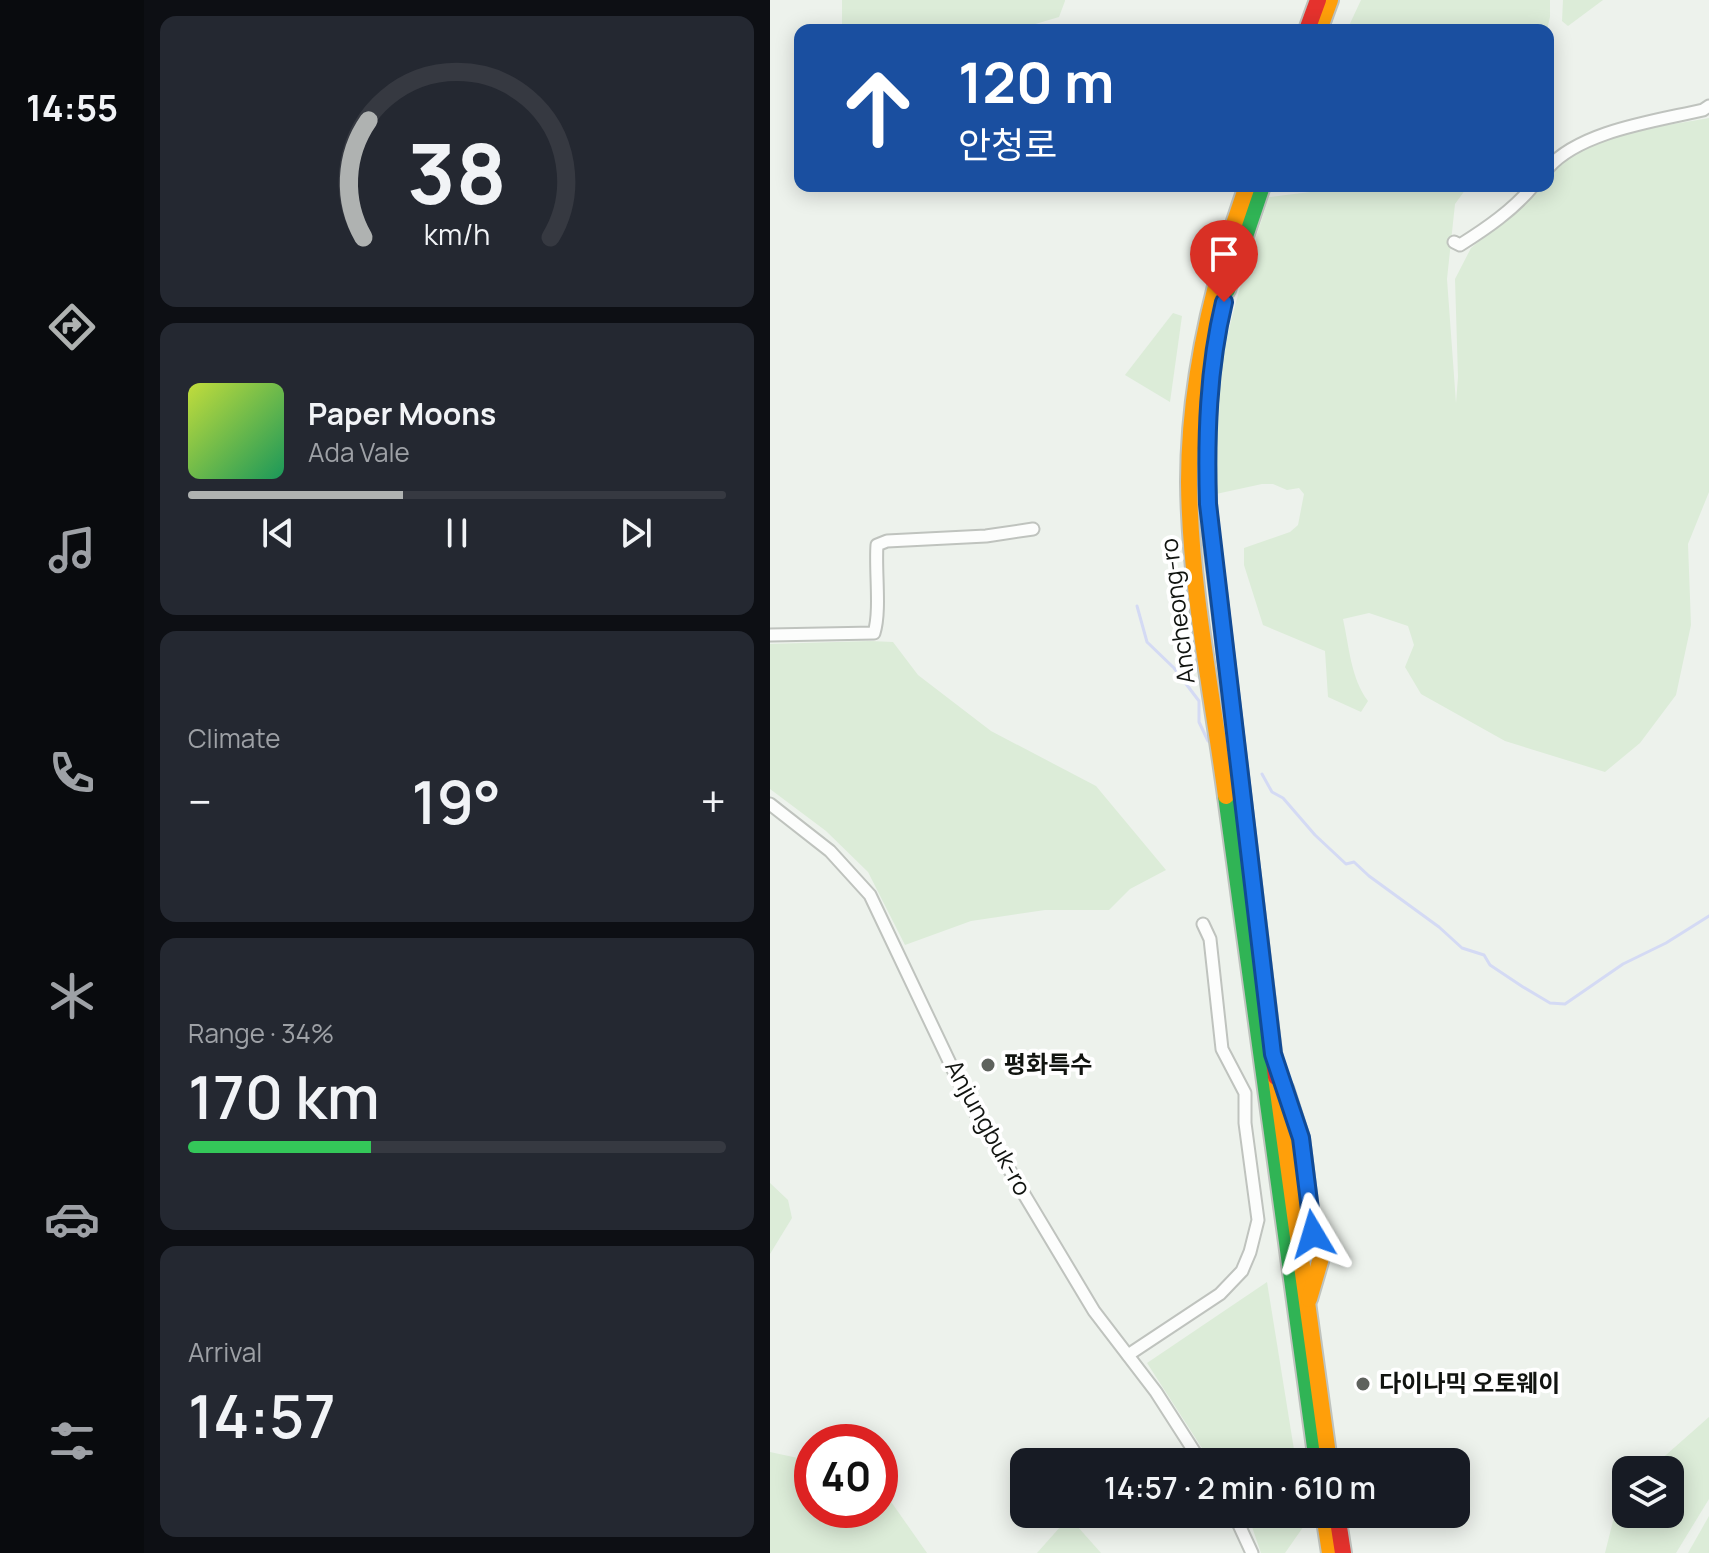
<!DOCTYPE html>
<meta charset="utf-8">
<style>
:root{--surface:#171b24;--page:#242831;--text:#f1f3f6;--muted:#9ea1a6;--line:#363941;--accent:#afb2b1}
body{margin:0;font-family:Manrope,"Noto Sans KR",sans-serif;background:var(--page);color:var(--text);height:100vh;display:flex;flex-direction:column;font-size:30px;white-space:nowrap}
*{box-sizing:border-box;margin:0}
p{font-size:26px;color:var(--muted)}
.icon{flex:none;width:44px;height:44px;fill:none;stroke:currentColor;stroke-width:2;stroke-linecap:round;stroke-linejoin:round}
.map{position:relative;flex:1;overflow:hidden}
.side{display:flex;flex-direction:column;gap:16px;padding:16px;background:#0d0f14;width:626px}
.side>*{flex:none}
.guide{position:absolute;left:24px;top:24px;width:760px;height:168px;border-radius:16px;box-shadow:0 4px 20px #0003;background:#1a4fa0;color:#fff;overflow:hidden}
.controls{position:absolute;left:842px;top:1456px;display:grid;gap:16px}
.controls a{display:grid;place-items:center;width:72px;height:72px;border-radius:16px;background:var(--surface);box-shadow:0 4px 20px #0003;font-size:40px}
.speed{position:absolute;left:24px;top:1424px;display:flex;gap:16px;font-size:40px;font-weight:700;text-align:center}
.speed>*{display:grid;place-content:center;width:104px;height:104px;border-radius:50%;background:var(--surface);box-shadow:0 4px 20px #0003;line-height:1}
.speed .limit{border:12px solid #d22;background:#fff;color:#111}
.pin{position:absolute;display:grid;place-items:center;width:68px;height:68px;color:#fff;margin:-82px -34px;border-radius:50% 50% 50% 0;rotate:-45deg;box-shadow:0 0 8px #0007}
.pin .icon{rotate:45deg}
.me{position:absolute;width:88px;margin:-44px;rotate:353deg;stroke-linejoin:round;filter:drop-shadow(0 0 6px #0008)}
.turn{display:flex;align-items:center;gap:28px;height:168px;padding:0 32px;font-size:36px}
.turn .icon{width:104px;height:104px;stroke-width:2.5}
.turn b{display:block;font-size:56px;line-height:68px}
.big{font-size:60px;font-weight:600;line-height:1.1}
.side .card{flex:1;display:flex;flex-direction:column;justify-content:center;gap:12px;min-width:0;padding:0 28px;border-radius:16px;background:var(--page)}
.side .dial{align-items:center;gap:0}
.dial svg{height:208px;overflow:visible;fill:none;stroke:var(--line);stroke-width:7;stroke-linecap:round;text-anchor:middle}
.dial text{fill:var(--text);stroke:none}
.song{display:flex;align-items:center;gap:24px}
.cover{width:96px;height:96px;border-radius:12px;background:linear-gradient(135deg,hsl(70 70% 55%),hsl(150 70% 35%))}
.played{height:8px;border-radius:4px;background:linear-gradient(90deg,var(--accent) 40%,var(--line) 40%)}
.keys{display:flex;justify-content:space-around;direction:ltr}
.heat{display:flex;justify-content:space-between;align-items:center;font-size:44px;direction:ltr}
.charge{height:12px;border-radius:6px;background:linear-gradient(90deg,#34c759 34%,var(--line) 0)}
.trip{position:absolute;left:240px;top:1448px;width:460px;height:80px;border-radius:16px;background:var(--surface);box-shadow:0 4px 20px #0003;font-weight:600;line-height:80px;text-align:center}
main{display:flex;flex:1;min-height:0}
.dock{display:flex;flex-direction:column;width:144px;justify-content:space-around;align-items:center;background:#090b0e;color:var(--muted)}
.dock .icon{width:56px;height:56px}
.dock .current{color:var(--accent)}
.dock b{font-size:36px;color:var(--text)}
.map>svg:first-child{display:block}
.green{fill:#dcecd8}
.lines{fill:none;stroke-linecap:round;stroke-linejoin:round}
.stream{stroke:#d4daf4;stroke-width:3}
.street-casing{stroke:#bfc3be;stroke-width:15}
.fast-casing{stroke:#bfc3be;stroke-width:20}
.slow-casing{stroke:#bfc3be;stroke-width:20}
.jam-casing{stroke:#bfc3be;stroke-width:20}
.street{stroke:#fcfdfc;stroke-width:11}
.fast{stroke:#30b455;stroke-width:16}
.slow{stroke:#ff9f0a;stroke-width:16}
.jam{stroke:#e5322d;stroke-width:16}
.route-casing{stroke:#114b97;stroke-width:20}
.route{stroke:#1a73e8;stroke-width:14}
.poi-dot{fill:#5e625d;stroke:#fff;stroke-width:3}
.labels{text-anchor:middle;stroke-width:8;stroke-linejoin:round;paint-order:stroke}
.street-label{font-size:24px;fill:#111410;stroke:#fff}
.poi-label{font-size:24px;font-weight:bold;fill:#111410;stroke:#fff;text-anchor:start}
</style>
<main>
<nav class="dock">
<b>14:55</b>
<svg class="icon current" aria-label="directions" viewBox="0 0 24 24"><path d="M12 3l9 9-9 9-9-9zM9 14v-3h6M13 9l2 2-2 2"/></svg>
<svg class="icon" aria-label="music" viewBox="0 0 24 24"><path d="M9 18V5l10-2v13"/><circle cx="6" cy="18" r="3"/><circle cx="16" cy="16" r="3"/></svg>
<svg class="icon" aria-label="phone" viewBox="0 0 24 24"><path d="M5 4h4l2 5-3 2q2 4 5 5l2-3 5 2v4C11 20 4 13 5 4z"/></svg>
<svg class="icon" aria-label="climate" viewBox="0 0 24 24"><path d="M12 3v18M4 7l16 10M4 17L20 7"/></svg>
<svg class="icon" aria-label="car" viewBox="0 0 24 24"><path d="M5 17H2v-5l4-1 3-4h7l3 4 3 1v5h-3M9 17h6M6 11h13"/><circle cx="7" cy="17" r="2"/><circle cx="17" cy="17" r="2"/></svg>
<svg class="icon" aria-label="filters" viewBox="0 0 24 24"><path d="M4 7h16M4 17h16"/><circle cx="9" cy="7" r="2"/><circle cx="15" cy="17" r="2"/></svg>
</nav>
<section class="side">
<div class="card dial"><svg viewBox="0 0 100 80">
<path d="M14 69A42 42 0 1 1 86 69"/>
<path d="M14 69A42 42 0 0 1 16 24" stroke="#afb2b1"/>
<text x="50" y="56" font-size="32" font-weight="700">38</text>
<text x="50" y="72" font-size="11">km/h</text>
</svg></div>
<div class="card">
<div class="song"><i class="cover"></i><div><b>Paper Moons</b><p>Ada Vale</p></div></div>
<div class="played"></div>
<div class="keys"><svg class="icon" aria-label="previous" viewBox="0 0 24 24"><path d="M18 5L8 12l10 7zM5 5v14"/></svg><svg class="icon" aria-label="pause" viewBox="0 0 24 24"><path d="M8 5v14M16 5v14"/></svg><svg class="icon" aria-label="next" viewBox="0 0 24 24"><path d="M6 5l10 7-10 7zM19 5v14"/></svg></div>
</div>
<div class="card"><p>Climate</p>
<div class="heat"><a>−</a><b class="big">19°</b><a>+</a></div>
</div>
<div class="card"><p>Range · 34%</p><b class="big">170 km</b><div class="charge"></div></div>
<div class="card"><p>Arrival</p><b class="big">14:57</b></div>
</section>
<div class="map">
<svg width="939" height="1553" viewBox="0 0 939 1553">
<rect width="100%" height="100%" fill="#edf2ec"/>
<g class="green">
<path d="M72,0h223v1l-6,16 -27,8 -5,5h-185z"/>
<path d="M591,0h189v17l-3,13h-200z"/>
<path d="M793,0h40l-35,26 -6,-5z"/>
<path d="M939,118v374l-21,52 3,81 -15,70 -36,48 -35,29 -100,-31 -84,-47 -16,-27 9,-22 -6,-19 -39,-13 -26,6c6,27 8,60 25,82l-7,11 -33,-15 -3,-46 -62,-26 -19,-60v-17l46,-16 8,-7 6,-31 -5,-6 -12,2 -14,-6h-11l-46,10c-2,-44 -1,-92 7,-136 10,-55 29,-108 46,-161l57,-7 6,-4h136l-13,18 -8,75 9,124 2,-26 -3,-98 16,-31 53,-45 15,-17h9v-11c37,-43 108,-47 161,-57z"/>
<path d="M403,313l9,3 -12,86 -45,-27z"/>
<path d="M100,641l23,1 25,33 73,56 105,55 70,84 -36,19 -21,21h-64l-74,11 -66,24 -37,-73 -42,-41 -56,-42v-145z"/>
<path d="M0,1183l18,17 4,18 -22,36z"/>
<path d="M497,1282l29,180h-85l-64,-99z"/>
<path d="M939,1417v82l-33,54h-71l14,-56 7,-7v24h44v-44h-21z"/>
<path d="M0,1452l42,9v49h68v-24l47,67h-157z"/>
<path d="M475,1514h60l1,9 -21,30h-24l-10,-29z"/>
<path d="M939,1516v37h-21z"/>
<path d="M299,1517l32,36h-64z"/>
</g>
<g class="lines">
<g class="stream">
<path d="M367,606l10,36 27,26 25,33v21l9,19"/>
<path d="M492,774l10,18 11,6 32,37 31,29 8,-2 15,14 70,51 23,21 22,7 6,10 33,22 27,16 15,1 58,-40 43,-21 43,-27"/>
</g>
<defs>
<g id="street">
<path d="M778,168c32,-37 108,-47 155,-58l6,-4"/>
<path d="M684,242l6,3c27,-17 53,-35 73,-59"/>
<path d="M0,635l104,-2c7,-22 1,-63 3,-88l10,-4 99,-5 47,-7"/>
<path d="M0,804l60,47 40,44 97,204 127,212 62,81 45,70"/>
<path d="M358,1355l92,-61 22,-23 8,-19 8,-32 -13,-97v-30l-23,-44 -12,-110 -7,-15"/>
<path d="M464,1514l18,39"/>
</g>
<g id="fast">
<path d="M457,290l35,-104"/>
<path d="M451,312c-12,62 -16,126 -13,189 2,39 9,78 13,116"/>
<path d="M456,796l91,666"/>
</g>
<g id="slow">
<path d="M549,30l11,-30"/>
<path d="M456,796c-14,-104 -36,-209 -37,-314 0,-101 24,-201 58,-296"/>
<path d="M506,1077l53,385"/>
<path d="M515,1088l16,50 12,96 8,24 -12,41"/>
<path d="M554,1514l6,39"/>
</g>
<g id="jam">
<path d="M537,30l11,-30"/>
<path d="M451,617l55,460"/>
<path d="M567,1514l6,39"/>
</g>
</defs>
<use href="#street" class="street-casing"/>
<use href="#fast" class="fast-casing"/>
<use href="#slow" class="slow-casing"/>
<use href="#jam" class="jam-casing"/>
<use href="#street" class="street"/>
<use href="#fast" class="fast"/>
<use href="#slow" class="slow"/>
<use href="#jam" class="jam"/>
</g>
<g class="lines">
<defs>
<path id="route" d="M454,302c-16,66 -18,135 -16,202l65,550 28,84 12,96"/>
</defs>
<use href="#route" class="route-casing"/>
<use href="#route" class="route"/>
</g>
<g class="poi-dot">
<circle cx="218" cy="1065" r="8"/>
<circle cx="593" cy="1384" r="8"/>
</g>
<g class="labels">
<g class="street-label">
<text transform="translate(408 611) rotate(-97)" y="8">Ancheong-ro</text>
<text transform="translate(218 1128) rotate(61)" y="8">Anjungbuk-ro</text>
</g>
<g class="poi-label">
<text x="234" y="1073">평화특수</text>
<text x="609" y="1392">다이나믹 오토웨이</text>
</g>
</g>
</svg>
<div class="controls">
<a><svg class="icon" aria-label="layers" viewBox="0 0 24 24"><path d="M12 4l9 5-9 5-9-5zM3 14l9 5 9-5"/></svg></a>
</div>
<div class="speed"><div class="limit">40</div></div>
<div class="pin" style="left:454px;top:302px;background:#d93025"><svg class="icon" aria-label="arrive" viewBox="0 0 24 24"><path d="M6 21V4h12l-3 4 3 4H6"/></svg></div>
<svg class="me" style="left:543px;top:1234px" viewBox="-20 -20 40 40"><path d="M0-17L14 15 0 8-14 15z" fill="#1a73e8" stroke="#fff" stroke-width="4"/></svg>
<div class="trip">14:57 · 2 min · 610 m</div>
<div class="guide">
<div class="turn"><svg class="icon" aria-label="ahead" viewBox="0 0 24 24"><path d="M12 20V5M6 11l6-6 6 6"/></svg><div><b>120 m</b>안청로</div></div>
</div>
</div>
</main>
